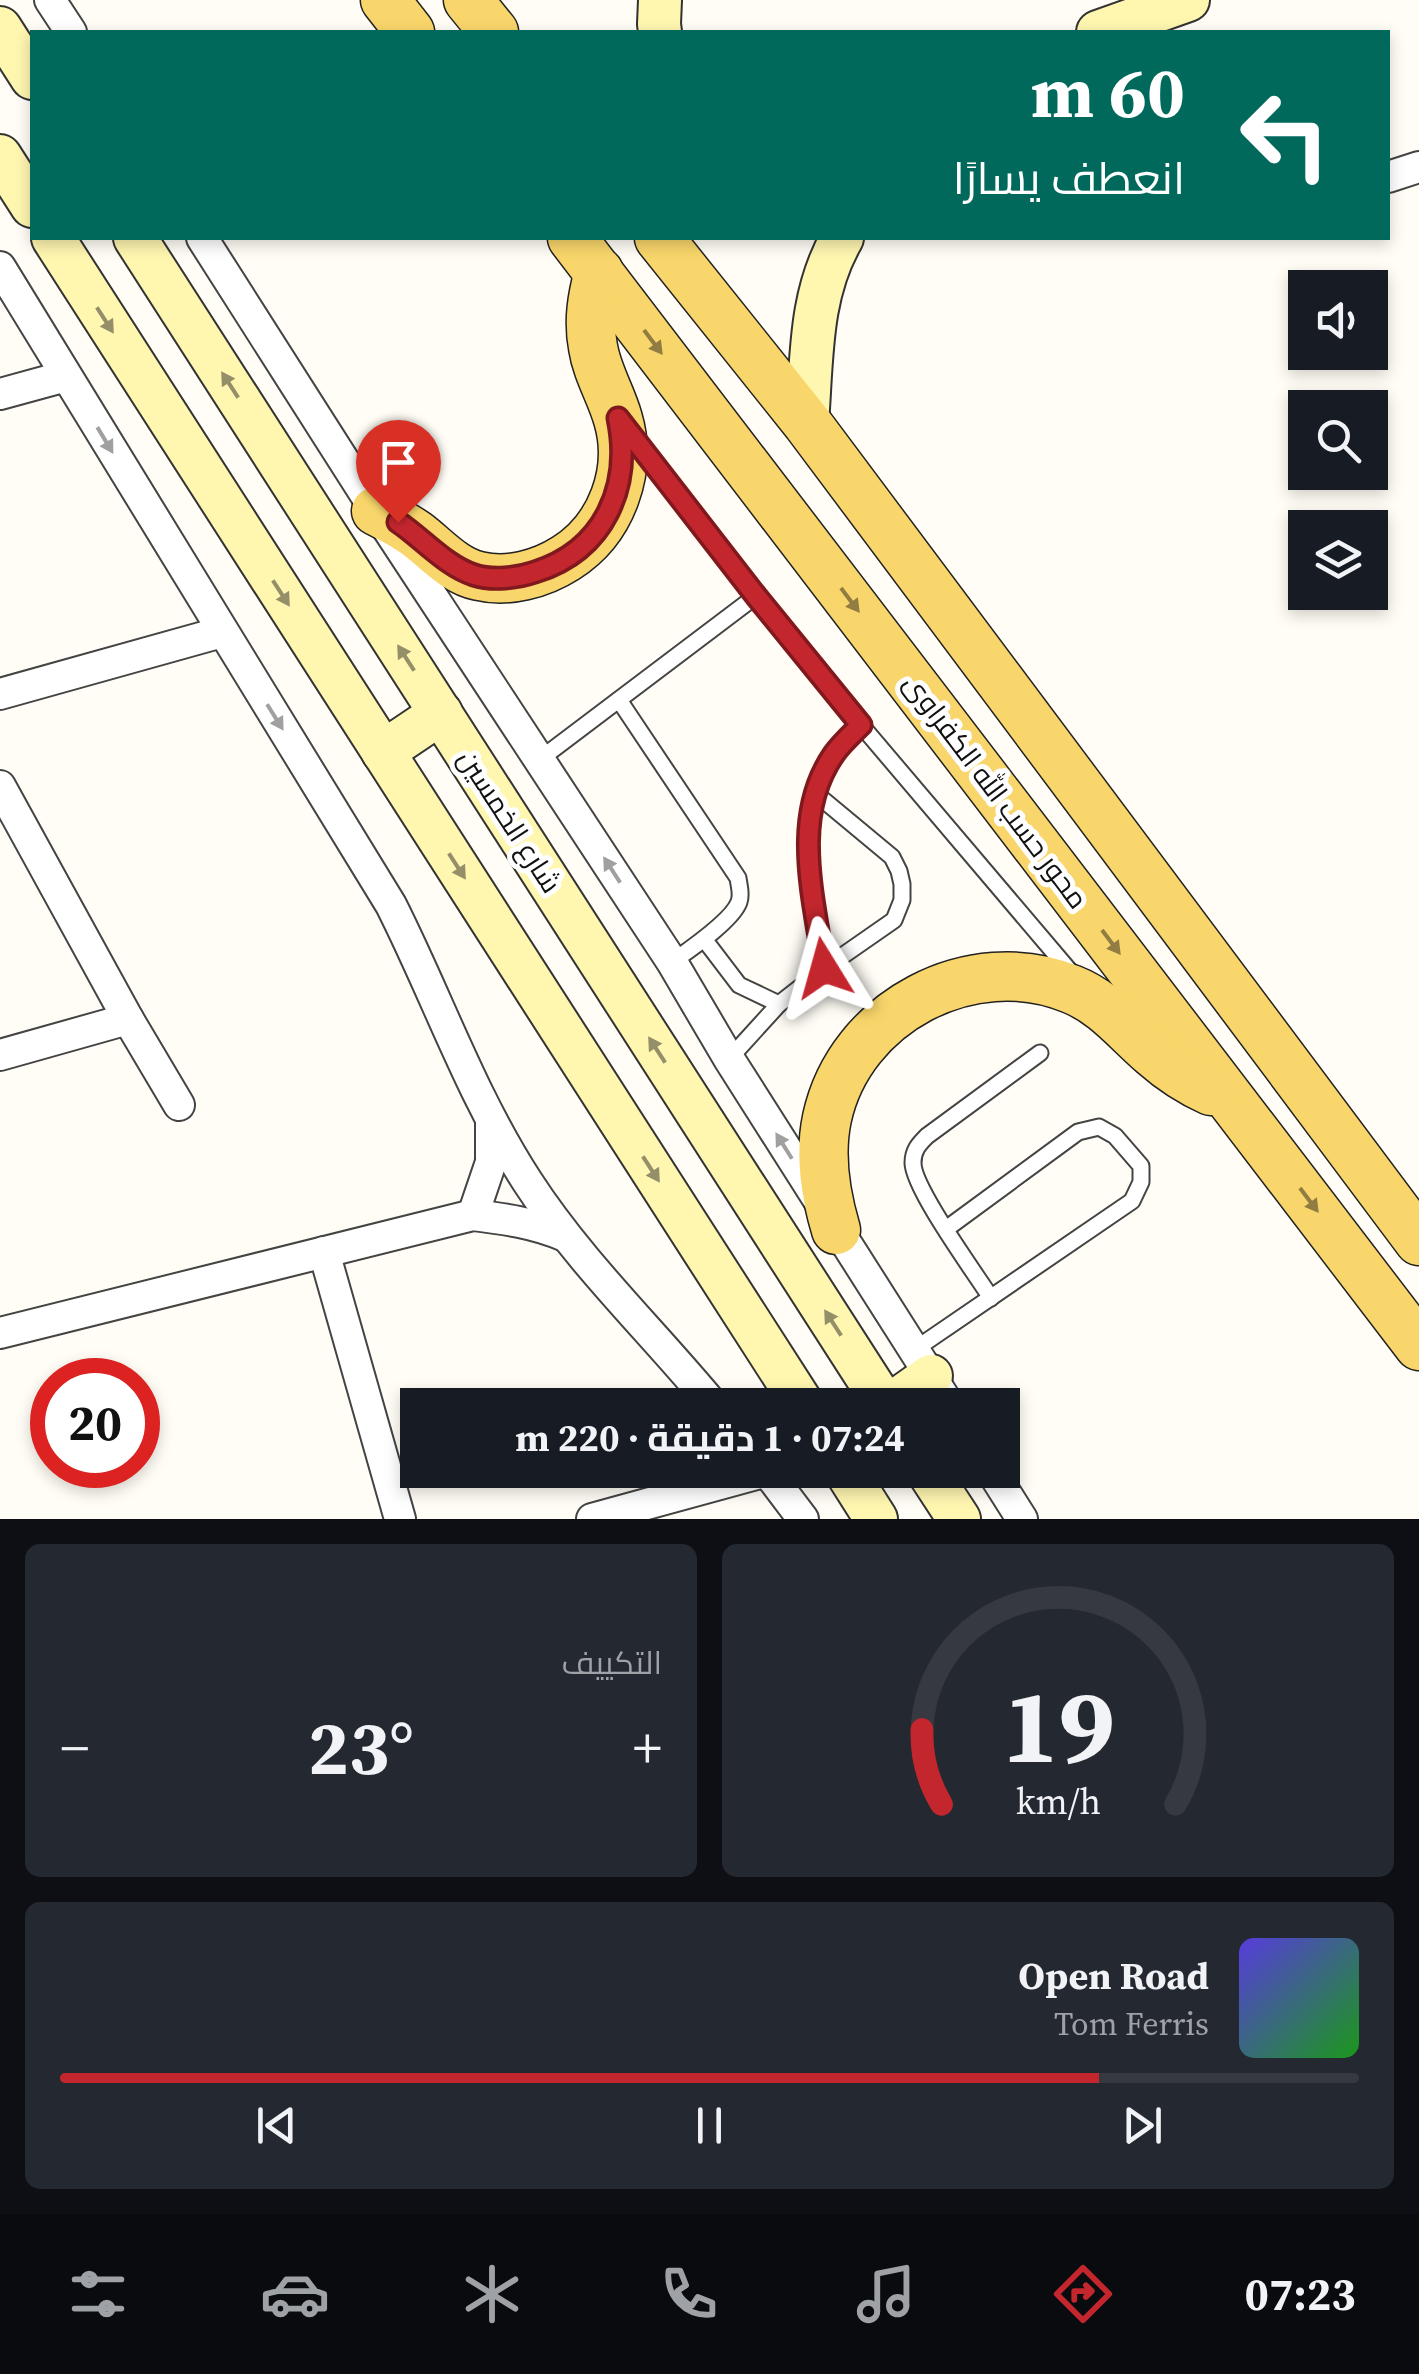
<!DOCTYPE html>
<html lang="ar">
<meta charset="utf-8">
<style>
:root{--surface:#171b24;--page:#242831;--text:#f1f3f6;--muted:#9ea1a6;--line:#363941;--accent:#c4262e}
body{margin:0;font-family:"Source Serif 4",Cairo,serif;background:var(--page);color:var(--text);direction:rtl;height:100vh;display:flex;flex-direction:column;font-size:38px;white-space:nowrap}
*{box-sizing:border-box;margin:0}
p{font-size:32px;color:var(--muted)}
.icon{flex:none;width:55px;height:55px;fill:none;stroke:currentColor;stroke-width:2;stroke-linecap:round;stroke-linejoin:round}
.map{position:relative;height:1519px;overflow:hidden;direction:ltr}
.sheet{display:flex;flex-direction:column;gap:25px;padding:25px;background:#0d0f14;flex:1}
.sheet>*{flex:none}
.banner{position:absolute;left:30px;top:30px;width:1360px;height:210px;border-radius:0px;box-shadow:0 5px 15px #0003;direction:rtl;background:#00695c;color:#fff;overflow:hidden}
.buttons{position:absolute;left:1288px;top:270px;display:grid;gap:20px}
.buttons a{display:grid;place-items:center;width:100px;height:100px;border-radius:0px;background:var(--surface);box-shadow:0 5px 15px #0003;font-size:50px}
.speed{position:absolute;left:30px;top:1358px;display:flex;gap:20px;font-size:50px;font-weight:700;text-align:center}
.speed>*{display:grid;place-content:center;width:130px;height:130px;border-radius:50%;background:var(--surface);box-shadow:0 5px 15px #0003;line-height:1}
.speed .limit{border:15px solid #d22;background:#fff;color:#111}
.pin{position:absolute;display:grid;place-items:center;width:85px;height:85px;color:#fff;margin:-102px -42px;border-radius:50% 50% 50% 0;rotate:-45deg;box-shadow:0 0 10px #0007}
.pin .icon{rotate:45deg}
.me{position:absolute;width:110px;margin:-55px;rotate:352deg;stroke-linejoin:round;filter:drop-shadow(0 0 8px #0008)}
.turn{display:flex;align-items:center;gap:35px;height:210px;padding:0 40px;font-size:45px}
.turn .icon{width:130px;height:130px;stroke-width:2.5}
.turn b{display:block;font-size:70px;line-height:85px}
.big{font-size:75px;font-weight:700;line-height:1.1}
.sheet .card{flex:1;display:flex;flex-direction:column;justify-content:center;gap:15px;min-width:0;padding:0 35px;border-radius:15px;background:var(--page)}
.sheet .dial{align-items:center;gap:0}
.dial svg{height:260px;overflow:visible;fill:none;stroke:var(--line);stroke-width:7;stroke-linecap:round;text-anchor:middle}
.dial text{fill:var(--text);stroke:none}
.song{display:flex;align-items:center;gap:30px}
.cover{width:120px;height:120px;border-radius:15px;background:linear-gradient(135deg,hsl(250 70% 55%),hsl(120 70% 35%))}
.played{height:10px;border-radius:5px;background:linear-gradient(90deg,var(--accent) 80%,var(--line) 80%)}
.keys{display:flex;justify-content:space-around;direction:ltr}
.heat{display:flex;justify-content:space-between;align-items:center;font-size:55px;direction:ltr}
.sheet .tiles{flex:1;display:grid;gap:25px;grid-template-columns:1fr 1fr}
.card:last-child{grid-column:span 2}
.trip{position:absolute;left:400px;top:1388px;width:620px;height:100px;border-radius:0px;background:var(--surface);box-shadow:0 5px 15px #0003;font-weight:700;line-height:100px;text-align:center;direction:rtl}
.tabs{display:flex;height:160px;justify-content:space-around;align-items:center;background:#090b0e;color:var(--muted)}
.tabs .icon{width:70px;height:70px}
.tabs .on{color:var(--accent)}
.tabs b{font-size:45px;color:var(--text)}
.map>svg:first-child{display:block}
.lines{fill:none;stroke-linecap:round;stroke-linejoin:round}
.lane-casing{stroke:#444;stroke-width:19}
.street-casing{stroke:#444;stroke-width:34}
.secondary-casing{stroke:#333;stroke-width:46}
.primary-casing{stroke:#222;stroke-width:51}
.lane{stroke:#fff;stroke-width:15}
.street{stroke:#fff;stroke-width:30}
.secondary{stroke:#fff6b0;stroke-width:42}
.primary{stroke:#f9d66b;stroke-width:48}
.oneway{fill:#948f68}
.oneway2{fill:#917d42}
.oneway3{fill:#a0a0a0}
.route-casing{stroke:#7f191e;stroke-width:25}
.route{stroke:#c4262e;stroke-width:18}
.labels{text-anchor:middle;stroke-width:10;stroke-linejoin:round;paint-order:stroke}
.street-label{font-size:28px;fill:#111;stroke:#fff}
</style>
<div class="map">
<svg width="1419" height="1519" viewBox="0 0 1419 1519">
<rect width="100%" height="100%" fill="#fffdf5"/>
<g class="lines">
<defs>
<g id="lane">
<path d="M636,441l120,155 105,129 213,251"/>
<path d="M619,700l119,178c1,8 4,16 1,24 -7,19 -50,48 -67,60"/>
<path d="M539,760l217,-164"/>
<path d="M704,939l35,46 40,19"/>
<path d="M825,968c-10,-70 -35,-151 9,-214 7,-10 18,-19 27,-29"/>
<path d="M729,1059l50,-55 46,-36 69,-48 8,-20v-16l-3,-13 -7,-14 -77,-64"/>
<path d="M991,1298c-16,-25 -78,-110 -78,-135 0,-13 6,-19 14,-27l113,-83"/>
<path d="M914,1350l218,-149 9,-19v-16l-26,-30 -16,-9 -21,5 -132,97"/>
</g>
<g id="street">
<path d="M50,0l21,32"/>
<path d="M1388,177l31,-10"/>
<path d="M202,238l174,273 296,451 57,97 220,346"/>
<path d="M0,267l391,638c46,91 80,190 136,276 53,82 124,149 186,224"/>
<path d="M0,394l66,-18"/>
<path d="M0,694l222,-62"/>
<path d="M0,786l128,233 51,86"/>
<path d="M0,1055l128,-36"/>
<path d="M473,1215l18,-53v-41"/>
<path d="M324,1252l76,267"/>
<path d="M0,1333l473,-118c32,4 62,8 92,21"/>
<path d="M766,1470l37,49"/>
<path d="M991,1470l31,49"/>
<path d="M592,1519l175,-48"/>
</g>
<g id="secondary">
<path d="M660,0l-1,24 1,8"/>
<path d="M0,28l32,50"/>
<path d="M1098,32l90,-32"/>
<path d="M0,156l32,50"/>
<path d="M53,238l750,1167"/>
<path d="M135,238l750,1167"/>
<path d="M807,423c5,-64 2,-128 35,-185"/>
<path d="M383,752l58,-39"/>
<path d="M890,1405l41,-29"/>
<path d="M845,1470l31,49"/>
<path d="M927,1470l32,49"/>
</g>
<g id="primary">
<path d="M385,0l25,32"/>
<path d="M468,0l26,32"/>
<path d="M572,238l847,1108"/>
<path d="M659,238l148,185 612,818"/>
<path d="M376,511c14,7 27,14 40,23 20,15 38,37 63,42 29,7 62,-2 87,-18 46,-29 67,-88 52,-139 -7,-25 -21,-46 -25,-72 -5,-26 -1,-50 6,-75"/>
<path d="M836,1230c-11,-37 -17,-74 -9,-112 23,-106 144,-170 244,-129 34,13 56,42 83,65 17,15 37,28 57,37"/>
</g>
</defs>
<use href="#lane" class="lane-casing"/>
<use href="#street" class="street-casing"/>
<use href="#secondary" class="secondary-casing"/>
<use href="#primary" class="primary-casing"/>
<use href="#lane" class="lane"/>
<use href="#street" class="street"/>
<use href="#secondary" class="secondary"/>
<use href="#primary" class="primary"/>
</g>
<defs><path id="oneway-solid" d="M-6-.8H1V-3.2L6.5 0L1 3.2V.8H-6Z" transform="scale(2.5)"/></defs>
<g class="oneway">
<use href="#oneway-solid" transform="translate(105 320) rotate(57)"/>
<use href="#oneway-solid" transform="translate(230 385) rotate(-123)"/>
<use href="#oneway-solid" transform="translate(281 593) rotate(57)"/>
<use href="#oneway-solid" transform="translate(406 658) rotate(-123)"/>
<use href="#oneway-solid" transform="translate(457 866) rotate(57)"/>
<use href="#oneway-solid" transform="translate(657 1050) rotate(-123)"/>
<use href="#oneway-solid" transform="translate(651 1169) rotate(57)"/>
<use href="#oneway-solid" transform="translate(833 1323) rotate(-123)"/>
</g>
<g class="oneway2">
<use href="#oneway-solid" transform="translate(653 342) rotate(53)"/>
<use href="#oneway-solid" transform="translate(850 600) rotate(53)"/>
<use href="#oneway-solid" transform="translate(1111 942) rotate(53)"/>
<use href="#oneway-solid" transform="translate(1309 1200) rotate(53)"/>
</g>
<g class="oneway3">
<use href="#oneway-solid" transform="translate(105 440) rotate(59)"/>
<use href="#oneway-solid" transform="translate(275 717) rotate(58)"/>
<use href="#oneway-solid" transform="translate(612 870) rotate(-123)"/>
<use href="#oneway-solid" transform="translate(784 1146) rotate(-122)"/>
</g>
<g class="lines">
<defs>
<path id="route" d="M398,522c25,17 48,44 76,53 19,6 43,3 61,-3 70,-22 97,-86 83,-154l138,178 105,129c-9,9 -20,19 -27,29 -44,63 -20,144 -10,214"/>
</defs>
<use href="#route" class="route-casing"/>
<use href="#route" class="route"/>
</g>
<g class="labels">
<g class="street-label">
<text transform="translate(996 791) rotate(53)" y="10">محور حسب الله الكفراوى</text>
<text transform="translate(510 821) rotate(57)" y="10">شارع الخمسين</text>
</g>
</g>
</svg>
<div class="buttons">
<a><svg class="icon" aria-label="sound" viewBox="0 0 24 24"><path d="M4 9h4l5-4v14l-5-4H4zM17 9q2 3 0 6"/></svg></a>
<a><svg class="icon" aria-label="search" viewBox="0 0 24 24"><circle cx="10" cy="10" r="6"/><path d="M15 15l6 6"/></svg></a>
<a><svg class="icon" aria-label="layers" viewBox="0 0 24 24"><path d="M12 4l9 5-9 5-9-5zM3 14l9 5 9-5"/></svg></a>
</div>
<div class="speed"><div class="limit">20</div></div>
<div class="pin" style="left:398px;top:522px;background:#d93025"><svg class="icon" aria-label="arrive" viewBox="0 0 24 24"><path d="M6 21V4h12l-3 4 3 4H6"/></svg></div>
<svg class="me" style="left:824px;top:968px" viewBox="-20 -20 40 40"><path d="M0-17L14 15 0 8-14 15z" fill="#c4262e" stroke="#fff" stroke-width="4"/></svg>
<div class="trip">07:24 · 1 دقيقة · 220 m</div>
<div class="banner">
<div class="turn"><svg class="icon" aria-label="left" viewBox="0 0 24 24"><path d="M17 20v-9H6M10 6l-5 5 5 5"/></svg><div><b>60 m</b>انعطف يسارًا</div></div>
</div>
</div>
<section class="sheet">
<div class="tiles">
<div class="card dial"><svg viewBox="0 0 100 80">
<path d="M14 69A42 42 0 1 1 86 69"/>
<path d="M14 69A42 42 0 0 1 8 46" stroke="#c4262e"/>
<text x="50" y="56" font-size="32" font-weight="700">19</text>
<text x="50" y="72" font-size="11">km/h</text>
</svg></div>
<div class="card"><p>التكييف</p>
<div class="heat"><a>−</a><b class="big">23°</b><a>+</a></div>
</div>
<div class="card">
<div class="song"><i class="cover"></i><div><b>Open Road</b><p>Tom Ferris</p></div></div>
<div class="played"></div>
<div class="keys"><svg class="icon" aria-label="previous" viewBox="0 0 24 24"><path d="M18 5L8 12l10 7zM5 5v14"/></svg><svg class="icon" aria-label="pause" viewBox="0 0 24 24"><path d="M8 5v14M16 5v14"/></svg><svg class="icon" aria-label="next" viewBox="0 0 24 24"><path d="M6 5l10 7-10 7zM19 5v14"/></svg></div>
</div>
</div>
</section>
<nav class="tabs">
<b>07:23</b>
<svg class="icon on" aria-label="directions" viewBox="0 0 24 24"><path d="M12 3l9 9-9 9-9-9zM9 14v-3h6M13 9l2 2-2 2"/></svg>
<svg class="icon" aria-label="music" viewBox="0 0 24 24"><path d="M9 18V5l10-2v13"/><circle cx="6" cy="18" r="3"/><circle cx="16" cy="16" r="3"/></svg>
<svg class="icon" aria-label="phone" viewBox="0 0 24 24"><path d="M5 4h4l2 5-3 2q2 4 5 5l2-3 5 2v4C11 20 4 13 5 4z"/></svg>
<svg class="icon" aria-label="climate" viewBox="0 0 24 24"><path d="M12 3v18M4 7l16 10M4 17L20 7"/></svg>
<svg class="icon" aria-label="car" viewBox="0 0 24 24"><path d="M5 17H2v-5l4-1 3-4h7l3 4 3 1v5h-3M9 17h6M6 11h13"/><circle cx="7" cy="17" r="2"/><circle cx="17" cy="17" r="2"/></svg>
<svg class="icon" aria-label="filters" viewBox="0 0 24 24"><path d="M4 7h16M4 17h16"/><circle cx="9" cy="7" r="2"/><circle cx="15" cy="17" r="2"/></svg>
</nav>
